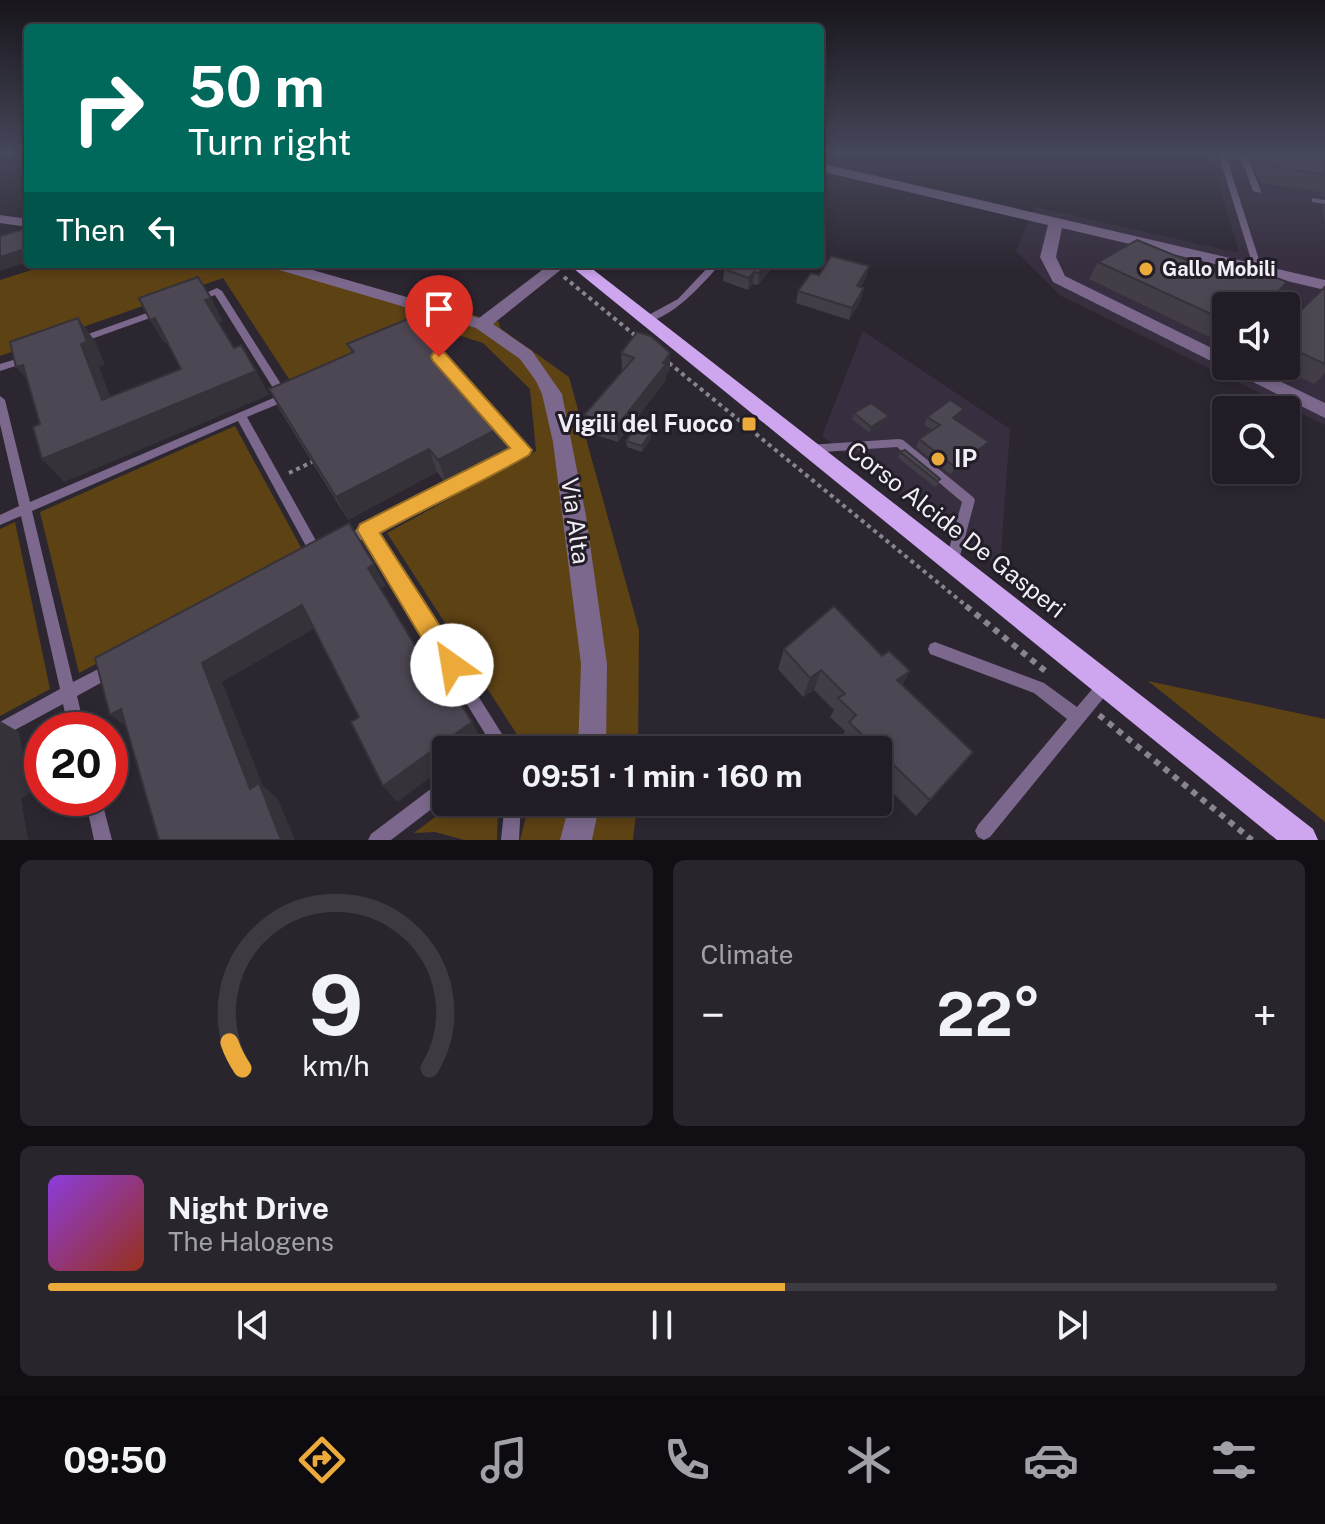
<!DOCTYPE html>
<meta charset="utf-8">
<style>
:root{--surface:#211c25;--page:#29252d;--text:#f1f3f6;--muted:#a2a1a7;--line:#3e3a42;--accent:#ebaa39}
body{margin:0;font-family:"Public Sans",sans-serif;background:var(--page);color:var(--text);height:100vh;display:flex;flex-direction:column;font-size:30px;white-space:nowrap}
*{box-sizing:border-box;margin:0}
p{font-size:26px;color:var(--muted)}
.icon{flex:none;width:44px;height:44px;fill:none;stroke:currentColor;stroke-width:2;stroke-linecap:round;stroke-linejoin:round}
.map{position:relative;height:840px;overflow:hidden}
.side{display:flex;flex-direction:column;gap:20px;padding:20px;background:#120f14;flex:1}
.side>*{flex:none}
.top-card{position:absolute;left:24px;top:24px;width:800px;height:244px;border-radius:8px;box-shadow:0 4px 12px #0003,0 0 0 2px var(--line);background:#00695c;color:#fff;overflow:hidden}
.fabs{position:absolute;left:1212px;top:292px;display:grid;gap:16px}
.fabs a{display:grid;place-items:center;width:88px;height:88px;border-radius:8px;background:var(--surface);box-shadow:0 4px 12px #0003,0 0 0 2px var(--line);font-size:40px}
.speed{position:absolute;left:24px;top:712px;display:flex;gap:16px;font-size:40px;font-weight:700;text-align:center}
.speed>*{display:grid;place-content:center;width:104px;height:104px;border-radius:50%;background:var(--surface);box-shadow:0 4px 12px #0003,0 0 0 2px var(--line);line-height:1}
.speed .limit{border:12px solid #d22;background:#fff;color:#111}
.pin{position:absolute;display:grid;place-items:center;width:68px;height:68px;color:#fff;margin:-82px -34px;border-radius:50% 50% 50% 0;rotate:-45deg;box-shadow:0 0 8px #0007}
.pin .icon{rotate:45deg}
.me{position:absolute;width:88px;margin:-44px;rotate:328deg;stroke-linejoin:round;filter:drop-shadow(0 0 6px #0008)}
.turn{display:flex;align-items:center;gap:28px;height:168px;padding:0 32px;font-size:36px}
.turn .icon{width:104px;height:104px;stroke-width:2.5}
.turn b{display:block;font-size:56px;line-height:68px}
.then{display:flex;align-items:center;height:76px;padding:0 32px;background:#0003;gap:16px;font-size:30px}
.big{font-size:60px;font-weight:700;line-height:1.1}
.side .widget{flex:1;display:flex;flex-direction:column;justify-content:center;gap:12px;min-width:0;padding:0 28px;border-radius:12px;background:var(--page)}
.side .dial{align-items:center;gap:0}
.dial svg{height:208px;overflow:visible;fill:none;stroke:var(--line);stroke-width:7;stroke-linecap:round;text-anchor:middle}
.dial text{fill:var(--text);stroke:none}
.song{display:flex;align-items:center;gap:24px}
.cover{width:96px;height:96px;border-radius:12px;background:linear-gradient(135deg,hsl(270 70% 55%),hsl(10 70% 35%))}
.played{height:8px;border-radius:4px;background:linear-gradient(90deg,var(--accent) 60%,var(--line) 60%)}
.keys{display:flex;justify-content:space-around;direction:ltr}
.heat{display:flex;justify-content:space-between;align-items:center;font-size:44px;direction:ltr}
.side .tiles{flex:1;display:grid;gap:20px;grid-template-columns:1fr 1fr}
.widget:last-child{grid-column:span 2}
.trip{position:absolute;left:432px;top:736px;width:460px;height:80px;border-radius:8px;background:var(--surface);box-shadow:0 4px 12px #0003,0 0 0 2px var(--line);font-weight:700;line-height:80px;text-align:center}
.tab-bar{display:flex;height:128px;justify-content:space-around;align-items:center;background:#0d0b0f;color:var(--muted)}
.tab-bar .icon{width:56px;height:56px}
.tab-bar .on{color:var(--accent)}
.tab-bar b{font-size:36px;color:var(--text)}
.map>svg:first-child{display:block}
.built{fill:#372e3f;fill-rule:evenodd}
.green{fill:#5d4214}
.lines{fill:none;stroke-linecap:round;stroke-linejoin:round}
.path-far1{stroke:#89848d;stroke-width:4;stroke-dasharray:4 4;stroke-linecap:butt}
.path{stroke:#89848d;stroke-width:6;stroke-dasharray:6 6;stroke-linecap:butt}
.service{fill:#7b688c;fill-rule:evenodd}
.minor{fill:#7b688c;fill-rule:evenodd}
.primary{fill:#cea6f0;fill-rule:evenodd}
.wall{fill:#423d47}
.shaded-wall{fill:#36323a}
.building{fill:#4d4753;stroke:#36323a;stroke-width:2}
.route{fill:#ebaa39;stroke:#996e25;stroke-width:2}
.poi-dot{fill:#ebaa39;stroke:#221d27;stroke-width:3}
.labels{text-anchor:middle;stroke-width:6;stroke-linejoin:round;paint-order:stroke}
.far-poi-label{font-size:20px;font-weight:bold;fill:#f2eef6;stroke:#221d27;text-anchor:start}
.poi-label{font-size:24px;font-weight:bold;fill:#f2eef6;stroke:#221d27;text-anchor:end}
.street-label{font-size:24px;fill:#f2eef6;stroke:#221d27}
</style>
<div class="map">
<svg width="1325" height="840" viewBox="0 0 1325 840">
<rect width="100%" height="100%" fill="#2c2631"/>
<g class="built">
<path d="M1210,153h115v272l-264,-129 -45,-45 18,-44 205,46zM1226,306h60v60h-60z"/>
<path d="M863,331l147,98 -10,139 -178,-132z"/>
</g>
<g class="green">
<path d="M51,264h235l213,58 1,6 69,49 70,253 -1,120h-111l-140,-217 149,-82 -6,-62 -47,-46 -59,-19 -131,61 -70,-107 -223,78v-76z"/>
<path d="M235,426l69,127 -225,120 -39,-161z"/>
<path d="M15,522l35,167 -50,27v-187z"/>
<path d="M1148,681l177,38v103z"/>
<path d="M455,802h43l-1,38h-33l-29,-8 -21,1z"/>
<path d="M541,802h96l-4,38h-113l7,-27z"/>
</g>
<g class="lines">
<g class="path-far1">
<path d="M564,277l73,60"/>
<path d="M669,363l300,245"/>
<path d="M289,473l23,-11"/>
</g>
<g class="path">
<path d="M966,606l83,68"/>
<path d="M1099,715l153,125"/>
</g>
<g class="service">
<path d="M1218,153h7l37,116 -1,2 -3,1 -4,-3z"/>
<path d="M1239,153h7l15,38 -1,2 -7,-2z"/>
<path d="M1312,198l13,2v4l-13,-2z"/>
<path d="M711,264h9c-16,19 -51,58 -77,58l-2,-2 2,-2 35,-19z"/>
<path d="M217,288l5,3 64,101h7l1,3 -1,3 -46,19 77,138 -1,4 -5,2 -5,-2 -75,-138 -206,90 41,171 39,-20 5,2 2,5 -2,5 -40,22 8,34h-16l-6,-26 -63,34v-16l60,-33 -39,-173 -21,9v-10l19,-9 -19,-82v-28l5,4 25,102 248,-106 -63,-101 -18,7 -5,-3z"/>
<path d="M161,308l5,3 -2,2 -81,29 -3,1 -5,-3 2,-2z"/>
<path d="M30,355l5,3 -1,2 -34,11v-7z"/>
<path d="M497,418l4,1 26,28 2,3 -2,3 -151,80 136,217h-17l-130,-212 -20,10 -5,-1 -1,-4 1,-4 23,-13 152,-77 -22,-24 -2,-3z"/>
<path d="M899,439l4,1 70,57 2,3 -18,67 -5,2 -5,-2 -2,-4 17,-61 -65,-55 -89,6 -4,-1 -2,-3 2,-3 4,-1z"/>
<path d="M935,642l109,41 33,24 23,-27 5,-2 5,2 2,5 -2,5 -120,147 -6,3 -6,-3 -3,-6 3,-6 89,-106 -33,-26 -104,-39 -2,-5 2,-5z"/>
<path d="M446,780v18l-55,42h-23l3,-6 69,-52z"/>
<path d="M85,798h16l11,42h-18z"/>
<path d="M505,802h16l-2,38h-18z"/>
</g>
<g class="minor">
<path d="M820,163l505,117v10l-263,-62 -6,29 9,19 161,79v11h22l77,37v15l-272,-136 -13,-25 8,-32 -228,-54z"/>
<path d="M0,215l28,4v8l-28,-4z"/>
<path d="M267,264h25l187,54 71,-54h18l-75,60 39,27 30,43 24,122 21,148 -1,86h-28l3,-86 -28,-222 -11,-48 -6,-13 -16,-22 -44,-31 -207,-61z"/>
<path d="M570,802h30l-8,38h-32z"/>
</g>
<path class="primary" d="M568,264h18l727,565 5,11h-41z"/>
</g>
<g class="wall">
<path d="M1247,153h78v44l-4,-1 -1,-4 -59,-9z"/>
<path d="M1325,203v21l-3,-17z"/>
<path d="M1098,262l132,16 57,4 -13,17 -48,7v39l-137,-66z"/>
<path d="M774,265l-16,20 -5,-1 -5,6 -25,-9 1,-12z"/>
<path d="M869,266l-3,12 -6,9 1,13 -12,20 -53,-17 2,-12 21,-16z"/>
<path d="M1325,287v86l-11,11 -39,-18h11v-42z"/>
<path d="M347,344l163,104 -64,35 -9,-11 -89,48 -67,-108 -12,-23 82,-36z"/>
<path d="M621,353l49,16 -4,7v4l-48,62 -32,-10 -2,-17 39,-45 -1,-1z"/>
<path d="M964,409l-4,8 -4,3 29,30 -34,25 -35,-28 3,-8 13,-9 -8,-5 3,-8z"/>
<path d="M854,413l33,9 -17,11 -18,-14z"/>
<path d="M651,432v6l-9,14 -15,-5 -1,-6z"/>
<path d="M900,452l40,27 -2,6 -3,2 -37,-29z"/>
<path d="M784,649l98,7 28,15 -8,14 71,67 -57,64 -38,-38v-28h-28l-10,-9 5,-10 -15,-14 4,-7 -20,-20 -11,7 -25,-28z"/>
</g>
<g class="shaded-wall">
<path d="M28,248v14l-28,9v-14z"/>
<path d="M767,264h7l-16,21 1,-12z"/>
<path d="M869,266l-3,12 -12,20 3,-12z"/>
<path d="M754,272l-1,12 -5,6 1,-12z"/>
<path d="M1287,282l-19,24h-3z"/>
<path d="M864,288l-3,12 -12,20 3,-12z"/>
<path d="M211,298l12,23 -5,2 -13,-23z"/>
<path d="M78,318l17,23 10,24 -6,2 21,56 -18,-23 -21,-56z"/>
<path d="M155,318l15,23 -6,2 -14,-23z"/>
<path d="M670,353v16l-4,7v4l-48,62 -1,-16z"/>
<path d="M23,365l14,26 -21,-24z"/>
<path d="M256,371l13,24 -205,87 -22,-23z"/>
<path d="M964,409l-4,8 -11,9 4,-8z"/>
<path d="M889,416l-2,6 -17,11 1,-6z"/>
<path d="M505,425l5,23 -64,35 -8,-23z"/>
<path d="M651,432v6l-9,14v-6z"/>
<path d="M989,442l-4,8 -34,25 4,-8z"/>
<path d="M429,449l8,23 -89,48 -12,-23z"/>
<path d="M374,564l12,22 -7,4 -11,-22z"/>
<path d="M302,605l15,22 -95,55 41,104 15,13 17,41h-14l-31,-51 -48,-126z"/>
<path d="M821,670l-7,20 -11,7 7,-19z"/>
<path d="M910,671l-11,20 -2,-11z"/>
<path d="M121,709l15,24 -26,-18z"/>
<path d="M0,721l19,11 11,61 -9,6 7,41h-28z"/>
<path d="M472,722l9,18 -13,10h-22v16l-49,36 -14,-16z"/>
</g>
<g class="building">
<path d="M1264,153h61v21l-54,-7z"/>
<path d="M28,228v20l-28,9v-21z"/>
<path d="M1137,240l93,38 16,-12 41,16 -22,24h-39v15l-128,-59z"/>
<path d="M831,256l38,10 -12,20 7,2 -12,20 -54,-17 13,-18 8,2z"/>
<path d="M729,264h38l-8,9 -5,-1 -5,6 -25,-9z"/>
<path d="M198,277l13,21 -6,2 29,48 7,-3 15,26 -214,88 -9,-32 7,-3 -17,-59 -7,2 -6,-25 68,-24 9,24 -6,2 21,56 79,-31 -26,-51 -5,2 -11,-22z"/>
<path d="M1325,287v77l-39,-18v-22z"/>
<path d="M408,319l97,106 -67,35 -9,-11 -93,48 -67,-108 85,-37 -7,-8z"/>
<path d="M637,332l14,4 19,17 -7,10 3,1 -49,62 -33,-11 50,-57 -13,-5z"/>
<path d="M950,400l14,9 -11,9 36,24 -34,25 -36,-28 21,-14 -13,-8z"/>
<path d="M871,403l18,13 -18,11 -17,-14z"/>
<path d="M636,427l15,5 -9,14 -16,-5z"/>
<path d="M905,450l35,29 -3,2 -37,-29z"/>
<path d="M349,523l25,41 -6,4 62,102 7,-5 35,57 -89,64 -32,-64 8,-5 -57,-112 -100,58 48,126 9,-6 22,57h-122l-38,-131 -11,6 -15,-57z"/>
<path d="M834,606l48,50 7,-5 21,20 -13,9 76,72 -43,48 -81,-78 7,-7 -18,-17 7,-4 -24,-24 -11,8 -26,-29z"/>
</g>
<linearGradient id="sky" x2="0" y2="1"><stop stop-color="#18151b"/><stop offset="0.57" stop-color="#45475a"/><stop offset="1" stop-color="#45475a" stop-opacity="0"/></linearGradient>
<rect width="1325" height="270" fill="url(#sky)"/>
<path class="route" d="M439,352l6,1 87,97 -3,5c-49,28 -99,51 -149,78l80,124 4,8 -4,9 -8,3 -9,-3 -86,-144 3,-6 150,-76 -77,-87 -2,-4 2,-4z"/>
<g class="poi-dot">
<circle cx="1146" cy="269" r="8"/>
<rect x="741" y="416" width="16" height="16" rx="4"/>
<circle cx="938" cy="459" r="8"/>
</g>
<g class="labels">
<g class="far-poi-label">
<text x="1162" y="276">Gallo Mobili</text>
</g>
<g class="poi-label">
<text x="733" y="432">Vigili del Fuoco</text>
<text x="954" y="467" text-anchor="start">IP</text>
</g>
<g class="street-label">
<text transform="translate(575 521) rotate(82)" y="8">Via Alta</text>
<text transform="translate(956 530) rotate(38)" y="8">Corso Alcide De Gasperi</text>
</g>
</g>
</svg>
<div class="fabs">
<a><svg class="icon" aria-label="sound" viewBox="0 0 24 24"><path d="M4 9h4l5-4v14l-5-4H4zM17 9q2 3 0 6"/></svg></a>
<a><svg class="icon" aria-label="search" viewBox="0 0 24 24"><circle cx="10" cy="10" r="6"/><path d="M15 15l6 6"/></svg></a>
</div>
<div class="speed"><div class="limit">20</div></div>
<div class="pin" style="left:439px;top:357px;background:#d93025"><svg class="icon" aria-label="arrive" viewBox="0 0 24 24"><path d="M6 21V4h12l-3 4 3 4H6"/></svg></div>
<svg class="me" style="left:452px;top:665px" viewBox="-20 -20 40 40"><circle r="19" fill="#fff"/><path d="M0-13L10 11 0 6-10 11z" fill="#ebaa39"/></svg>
<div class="trip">09:51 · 1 min · 160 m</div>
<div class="top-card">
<div class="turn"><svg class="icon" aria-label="right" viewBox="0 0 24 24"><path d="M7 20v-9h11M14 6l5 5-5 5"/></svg><div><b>50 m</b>Turn right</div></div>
<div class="then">Then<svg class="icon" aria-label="left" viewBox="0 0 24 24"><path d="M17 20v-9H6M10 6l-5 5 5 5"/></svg></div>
</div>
</div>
<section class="side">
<div class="tiles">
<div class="widget dial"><svg viewBox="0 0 100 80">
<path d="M14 69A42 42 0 1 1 86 69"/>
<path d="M14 69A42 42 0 0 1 9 59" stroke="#ebaa39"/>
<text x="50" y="56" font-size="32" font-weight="700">9</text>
<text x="50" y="72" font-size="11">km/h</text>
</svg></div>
<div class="widget"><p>Climate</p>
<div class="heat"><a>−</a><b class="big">22°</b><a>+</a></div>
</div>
<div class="widget">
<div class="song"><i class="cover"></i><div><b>Night Drive</b><p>The Halogens</p></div></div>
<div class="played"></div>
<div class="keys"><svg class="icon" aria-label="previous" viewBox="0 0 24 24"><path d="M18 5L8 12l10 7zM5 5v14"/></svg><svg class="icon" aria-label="pause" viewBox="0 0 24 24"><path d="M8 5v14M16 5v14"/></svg><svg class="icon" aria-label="next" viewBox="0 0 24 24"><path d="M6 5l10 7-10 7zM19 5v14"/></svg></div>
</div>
</div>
</section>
<nav class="tab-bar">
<b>09:50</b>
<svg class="icon on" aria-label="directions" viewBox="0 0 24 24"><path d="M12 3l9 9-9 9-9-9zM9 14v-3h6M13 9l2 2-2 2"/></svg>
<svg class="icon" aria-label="music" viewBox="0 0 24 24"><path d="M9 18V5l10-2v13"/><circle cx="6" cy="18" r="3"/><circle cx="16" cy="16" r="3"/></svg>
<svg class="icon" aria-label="phone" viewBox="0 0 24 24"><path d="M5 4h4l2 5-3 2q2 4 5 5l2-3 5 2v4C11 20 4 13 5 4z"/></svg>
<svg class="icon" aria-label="climate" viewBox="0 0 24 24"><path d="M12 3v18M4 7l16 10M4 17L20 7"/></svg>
<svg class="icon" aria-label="car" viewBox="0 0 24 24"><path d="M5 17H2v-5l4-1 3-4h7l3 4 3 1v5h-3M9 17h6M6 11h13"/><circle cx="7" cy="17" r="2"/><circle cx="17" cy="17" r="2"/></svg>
<svg class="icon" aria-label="filters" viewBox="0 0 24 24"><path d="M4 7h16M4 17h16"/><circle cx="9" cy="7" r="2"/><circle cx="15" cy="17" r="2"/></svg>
</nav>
